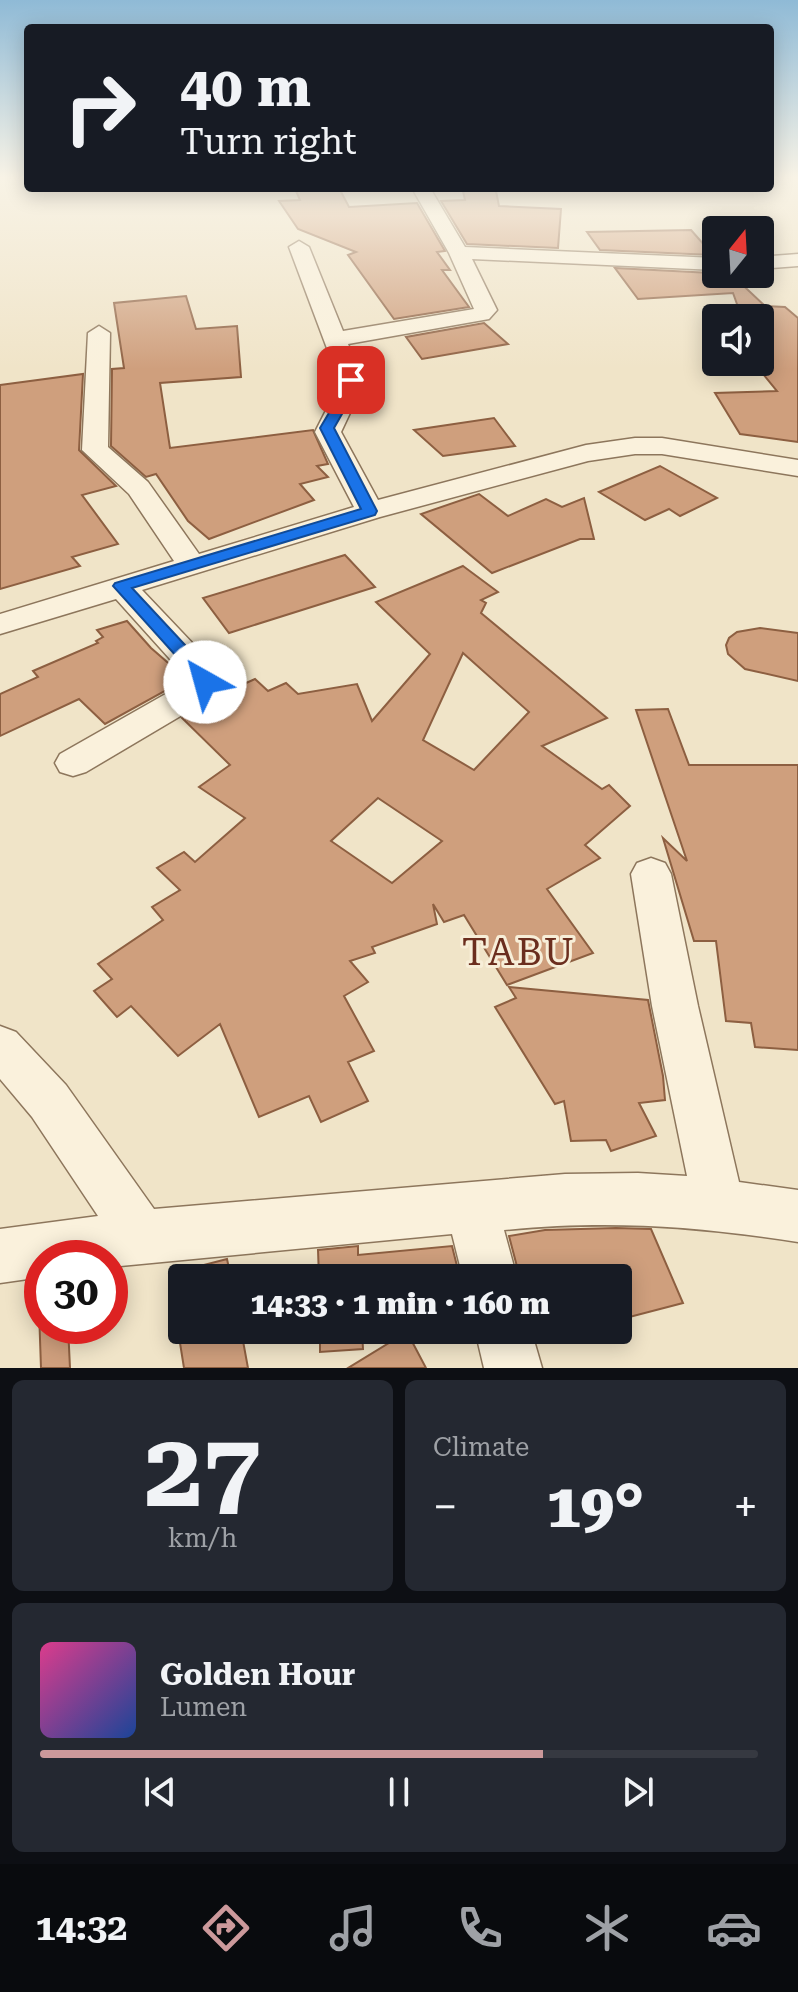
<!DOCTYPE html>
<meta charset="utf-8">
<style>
:root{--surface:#171b24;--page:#242831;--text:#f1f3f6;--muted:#9ea1a6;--line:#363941;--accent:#cc999b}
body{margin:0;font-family:"Roboto Serif",serif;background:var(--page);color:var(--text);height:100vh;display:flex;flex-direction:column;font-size:30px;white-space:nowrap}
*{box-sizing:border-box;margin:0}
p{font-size:26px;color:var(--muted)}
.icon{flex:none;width:44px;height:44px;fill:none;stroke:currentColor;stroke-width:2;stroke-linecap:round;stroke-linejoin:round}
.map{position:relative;height:1368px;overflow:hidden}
.side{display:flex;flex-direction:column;gap:12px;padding:12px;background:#0d0f14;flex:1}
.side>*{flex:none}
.guide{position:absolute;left:24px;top:24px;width:750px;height:168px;border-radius:8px;box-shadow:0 4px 20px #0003;background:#171b24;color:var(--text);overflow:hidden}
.needle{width:52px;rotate:18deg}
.controls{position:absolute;left:702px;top:216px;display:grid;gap:16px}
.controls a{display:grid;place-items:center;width:72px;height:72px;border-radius:8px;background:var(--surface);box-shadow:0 4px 20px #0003;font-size:40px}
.speed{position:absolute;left:24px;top:1240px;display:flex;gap:16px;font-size:40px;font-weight:700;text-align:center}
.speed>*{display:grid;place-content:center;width:104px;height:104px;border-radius:50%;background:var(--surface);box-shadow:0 4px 20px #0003;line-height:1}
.speed .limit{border:12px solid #d22;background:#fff;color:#111}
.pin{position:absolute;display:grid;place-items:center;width:68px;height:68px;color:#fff;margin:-34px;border-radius:16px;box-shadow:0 4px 12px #0006}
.me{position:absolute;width:88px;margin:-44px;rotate:322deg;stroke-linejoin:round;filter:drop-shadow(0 0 6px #0008)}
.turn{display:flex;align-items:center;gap:28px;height:168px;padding:0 24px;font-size:36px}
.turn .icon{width:104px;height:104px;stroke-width:2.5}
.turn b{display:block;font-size:56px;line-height:68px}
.big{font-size:60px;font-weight:800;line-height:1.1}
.side .tile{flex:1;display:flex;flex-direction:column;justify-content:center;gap:12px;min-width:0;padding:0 28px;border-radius:12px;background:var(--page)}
.side .dial{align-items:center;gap:0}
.dial b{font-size:104px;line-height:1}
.song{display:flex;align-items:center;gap:24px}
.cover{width:96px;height:96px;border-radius:12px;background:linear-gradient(135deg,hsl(330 70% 55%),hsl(220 70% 35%))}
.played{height:8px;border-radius:4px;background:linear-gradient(90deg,var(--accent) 70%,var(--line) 70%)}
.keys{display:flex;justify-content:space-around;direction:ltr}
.heat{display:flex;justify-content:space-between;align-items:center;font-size:44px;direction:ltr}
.side .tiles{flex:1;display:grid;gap:12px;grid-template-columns:1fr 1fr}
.tile:last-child{grid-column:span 2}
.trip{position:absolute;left:168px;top:1264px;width:464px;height:80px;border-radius:8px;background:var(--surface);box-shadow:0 4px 20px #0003;font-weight:800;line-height:80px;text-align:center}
.tabs{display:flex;height:128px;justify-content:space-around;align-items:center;background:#090b0e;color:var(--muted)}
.tabs .icon{width:56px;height:56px}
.tabs .on{color:var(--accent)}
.tabs b{font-size:36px;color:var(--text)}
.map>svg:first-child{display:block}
.building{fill:#cf9f7d;stroke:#8d5f41;stroke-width:2;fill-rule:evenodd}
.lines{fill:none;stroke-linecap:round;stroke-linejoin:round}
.minor-casing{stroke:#8d765c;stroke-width:3}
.minor{fill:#faf1dc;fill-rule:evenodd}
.route{fill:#1a73e8;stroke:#114b97;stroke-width:2}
.labels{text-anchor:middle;stroke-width:6;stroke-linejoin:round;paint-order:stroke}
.near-quarter-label{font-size:38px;letter-spacing:2px;fill:#6b2e1e;stroke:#f7eed8}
</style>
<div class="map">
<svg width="798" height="1368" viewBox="0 0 798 1368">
<rect width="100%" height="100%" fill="#f0e4c8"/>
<g class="building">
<path d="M339,188l10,19 68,-4 28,48 -8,1 13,18h-8l27,37 -75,12 -46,-64 8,-3 -58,-23 -19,-28 21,-1 -4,-9z"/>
<path d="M463,191h33l3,15 62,3 -3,39 -91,-4 -26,-43 24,-1z"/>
<path d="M691,230l22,25 -113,-5 -13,-18z"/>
<path d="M615,268l116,6 34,32 20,1 13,11v124l-58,-8 -25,-41 62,-2 -23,-28 13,-1 -7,-7v-37h-18l-9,-25 -95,6z"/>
<path d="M186,296l10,33 41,-3 4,51 -81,6 10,65 143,-18 15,34 -11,2 11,11 -28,7 14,16 -105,39 -21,-18 -32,-47 -10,3 -35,-31 1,-77 12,-1 -10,-65z"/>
<path d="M484,323l24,21 -86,15 -16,-22z"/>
<path d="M83,374l-4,76 37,36 -34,9 36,49 -46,13 8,9 -80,23v-204z"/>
<path d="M494,418l21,28 -72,10 -29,-26z"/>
<path d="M660,466l57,32 -37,18 -11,-7 -24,11 -46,-28z"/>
<path d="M479,494l29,22 38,-17 16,8 22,-9 10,41h-14l-88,34 -71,-59z"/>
<path d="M345,555l30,32 -146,46 -26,-35z"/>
<path d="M463,566l35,26 -17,8 5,3 -5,10 126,105 -65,28 60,43 7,-4 21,21 -45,39 15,13 -53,31 46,64 -86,32 -43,-70 -20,7 -11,-18 4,20 -65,23 3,6 -25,8 18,21 -24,14 30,55 -26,11 20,39 -47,21 -12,-26 -50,21 -39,-93 -42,32 -47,-50 -14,11 -23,-26 18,-12 -14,-15 65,-44 -11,-13 28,-17 -23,-22 27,-16 11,10 50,-44 -46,-31 31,-22 -48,-47 33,-21 40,-18 13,12 18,-8 12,11 59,-10 15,37 58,-67 -54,-52zM463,653l66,59 -55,58 -51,-30zM378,798l64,43 -50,42 -61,-42z"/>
<path d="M127,621l24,27 23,20 9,13 -78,43 -26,-25 -79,37v-42l38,-17 -5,-6 65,-28 -2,-2 7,-4 -6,-7z"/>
<path d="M760,628l38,5v48l-53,-12 -17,-15 -2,-9 3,-7 8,-6z"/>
<path d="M668,709l21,56h109v285l-43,-3 -4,-24 -25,-2 -10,-80h-22l-31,-103 24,23 -51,-151z"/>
<path d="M509,987l139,13 15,76 2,24 -26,3 17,33 -45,15 -5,-11 -35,1 -7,-40 -9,3 -60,-97 21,-9z"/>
<path d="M616,1228l35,1 32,74 -65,17v-42h-98l-11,-42 36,-6z"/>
<path d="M358,1246v9l94,-9 8,32h-141l-1,-28z"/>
<path d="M227,1259l4,19h-49v52h59l7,38h-64l-15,-94z"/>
<path d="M42,1280v46h26l2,42h-29l-3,-87z"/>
<path d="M320,1330h42l1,19 -43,3z"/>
<path d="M407,1332l19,36h-78z"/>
</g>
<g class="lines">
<defs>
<g id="minor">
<path d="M412,188h18l35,59 251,11v12l-244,-11 25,51 -8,9 -141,25 16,39 -23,49 37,68 208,-55 49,-7h27l136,22v16l-136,-22h-27l-47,7 -208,56 -238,73 75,79 5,8 -11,21 -125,74 -13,4 -13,-4 -5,-9 5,-9 125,-71 2,-5 -71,-79 -116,35v-20l174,-53 -45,-67 -47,-44 6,-117 11,-7 11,7 -2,114 40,35 51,72 155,-47 -39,-75 25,-49 -51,-136 10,-6 10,6 34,84 131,-22 -25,-56z"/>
<path d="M798,254v12l-38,3v-12z"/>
<path d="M651,858l14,5 6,11 27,132 41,176 59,8v52c-105,-16 -188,-22 -294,-12l13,48h-54l-11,-44 -342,33v-9h-68v19l-42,6v-54l98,-13 -66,-99 -32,-38v-53l16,6 50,53 88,124 411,-35 73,-1 49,3 -35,-170 -21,-132 6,-11z"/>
<path d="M475,1330h56l11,38h-58z"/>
</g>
</defs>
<use href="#minor" class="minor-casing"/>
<use href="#minor" class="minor"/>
</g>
<linearGradient id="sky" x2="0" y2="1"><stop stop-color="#8fbad6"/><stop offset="0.48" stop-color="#f8f3e6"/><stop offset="1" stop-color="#f8f3e6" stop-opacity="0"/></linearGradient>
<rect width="798" height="369" fill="url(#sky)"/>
<path class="route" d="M351,376l4,2 3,8 -24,42 43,83 -2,4 -243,73 79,85 3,4 -3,9h-13l-2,-8 -83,-92 2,-3 246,-74 -41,-81 25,-42 -1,-6z"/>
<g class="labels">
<g class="near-quarter-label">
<text x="519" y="965">TABU</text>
</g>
</g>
</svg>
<div class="controls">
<a><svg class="needle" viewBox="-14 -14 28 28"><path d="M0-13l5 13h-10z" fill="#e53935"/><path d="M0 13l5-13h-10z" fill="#9ea1a6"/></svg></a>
<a><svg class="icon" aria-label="sound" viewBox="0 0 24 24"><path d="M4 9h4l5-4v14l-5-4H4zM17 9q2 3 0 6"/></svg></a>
</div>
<div class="speed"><div class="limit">30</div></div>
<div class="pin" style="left:351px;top:380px;background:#d93025"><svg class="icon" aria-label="arrive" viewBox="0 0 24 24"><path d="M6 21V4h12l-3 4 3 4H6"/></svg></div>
<svg class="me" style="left:205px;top:682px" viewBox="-20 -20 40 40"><circle r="19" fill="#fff"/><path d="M0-13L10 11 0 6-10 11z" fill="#1a73e8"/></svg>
<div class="trip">14:33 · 1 min · 160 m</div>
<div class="guide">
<div class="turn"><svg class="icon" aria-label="right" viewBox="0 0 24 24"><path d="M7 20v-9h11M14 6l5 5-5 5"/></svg><div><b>40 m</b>Turn right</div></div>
</div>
</div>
<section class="side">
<div class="tiles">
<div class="tile dial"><b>27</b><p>km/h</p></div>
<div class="tile"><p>Climate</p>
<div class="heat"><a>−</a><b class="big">19°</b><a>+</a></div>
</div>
<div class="tile">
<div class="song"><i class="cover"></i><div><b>Golden Hour</b><p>Lumen</p></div></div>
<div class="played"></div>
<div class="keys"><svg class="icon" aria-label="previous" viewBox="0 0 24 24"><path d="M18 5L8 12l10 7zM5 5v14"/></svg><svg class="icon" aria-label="pause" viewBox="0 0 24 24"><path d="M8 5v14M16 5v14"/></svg><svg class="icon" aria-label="next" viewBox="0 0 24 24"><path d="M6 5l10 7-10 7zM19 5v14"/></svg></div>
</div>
</div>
</section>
<nav class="tabs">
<b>14:32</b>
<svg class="icon on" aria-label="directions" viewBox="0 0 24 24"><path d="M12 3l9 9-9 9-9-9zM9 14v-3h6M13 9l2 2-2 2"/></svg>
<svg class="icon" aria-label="music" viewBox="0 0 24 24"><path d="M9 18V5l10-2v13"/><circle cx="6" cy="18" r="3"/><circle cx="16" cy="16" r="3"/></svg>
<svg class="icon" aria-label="phone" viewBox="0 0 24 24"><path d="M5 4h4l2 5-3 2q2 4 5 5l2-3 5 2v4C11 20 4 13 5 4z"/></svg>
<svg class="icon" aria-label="climate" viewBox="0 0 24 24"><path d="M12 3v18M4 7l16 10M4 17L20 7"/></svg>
<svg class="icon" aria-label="car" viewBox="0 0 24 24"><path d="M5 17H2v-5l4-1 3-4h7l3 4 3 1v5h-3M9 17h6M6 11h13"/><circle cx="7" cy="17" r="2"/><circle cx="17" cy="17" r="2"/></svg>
</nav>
